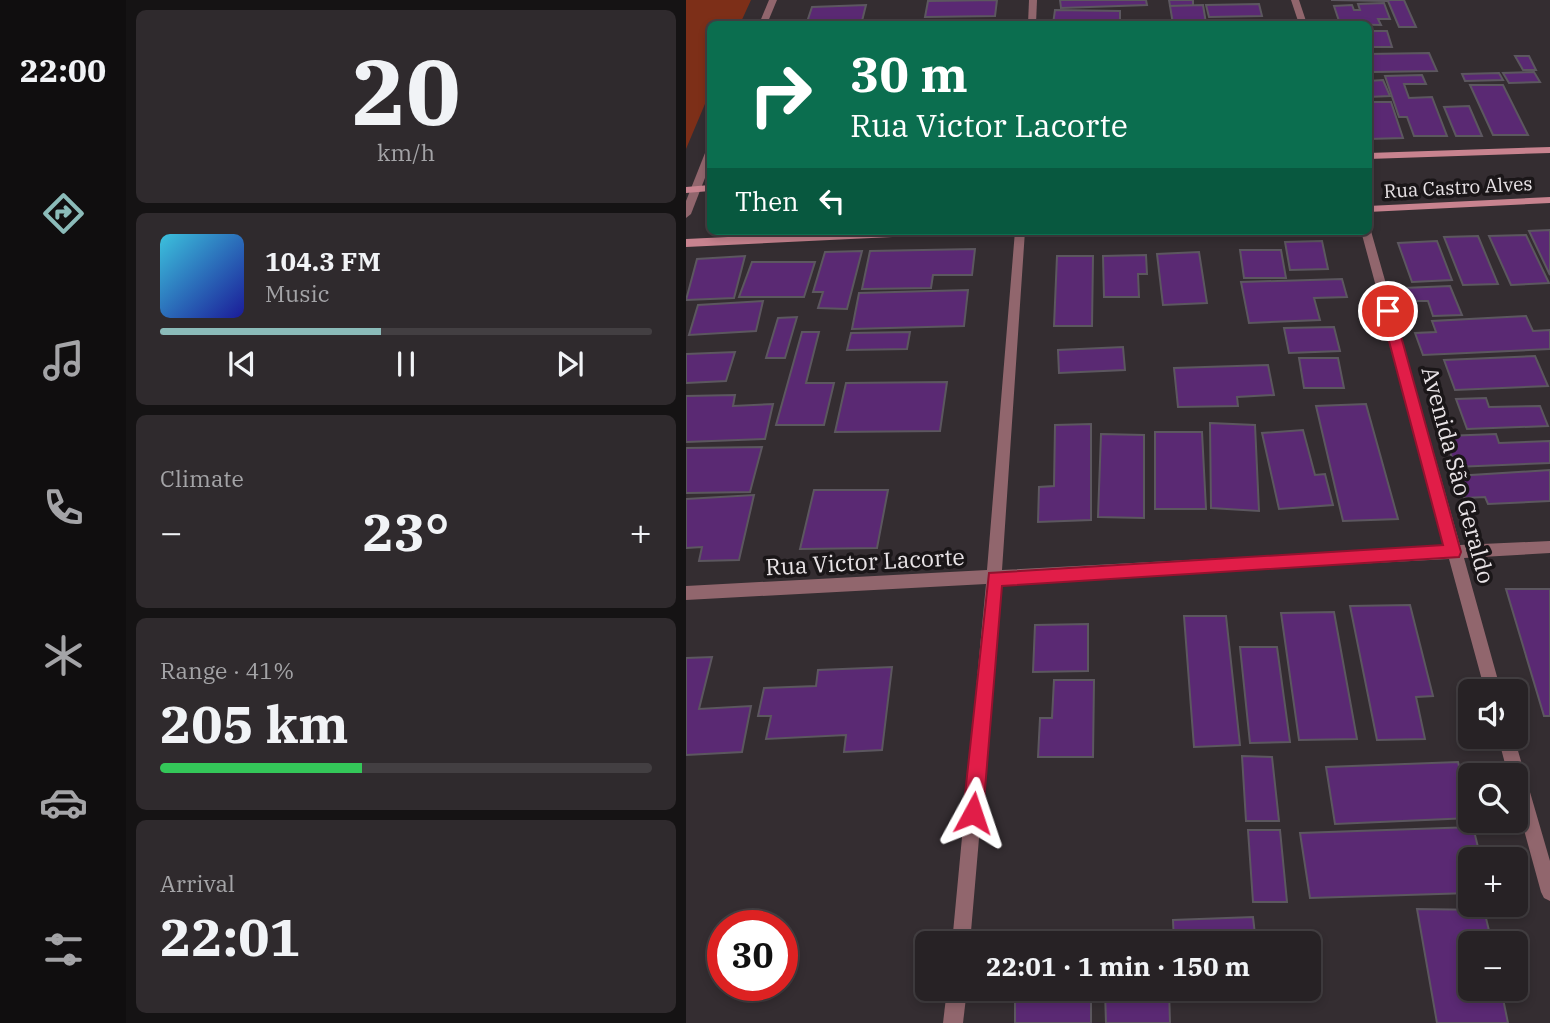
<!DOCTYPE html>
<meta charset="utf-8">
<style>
:root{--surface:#272225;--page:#2f2a2d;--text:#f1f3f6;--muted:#a4a4a7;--line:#433f42;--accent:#8bbbb9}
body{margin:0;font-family:"IBM Plex Serif",serif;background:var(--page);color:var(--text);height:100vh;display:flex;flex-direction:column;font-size:26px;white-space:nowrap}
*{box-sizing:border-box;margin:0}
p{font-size:23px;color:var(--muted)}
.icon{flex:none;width:38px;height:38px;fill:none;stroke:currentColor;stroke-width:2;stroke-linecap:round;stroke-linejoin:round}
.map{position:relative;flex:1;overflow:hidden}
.drawer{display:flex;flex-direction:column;gap:10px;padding:10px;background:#151314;width:560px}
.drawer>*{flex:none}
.hud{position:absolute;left:21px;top:21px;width:665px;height:214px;border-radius:10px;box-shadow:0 4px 10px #0003,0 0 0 2px var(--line);background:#0b6e4f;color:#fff;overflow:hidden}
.fabs{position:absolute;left:772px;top:679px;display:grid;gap:14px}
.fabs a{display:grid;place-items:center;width:70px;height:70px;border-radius:10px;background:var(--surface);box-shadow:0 4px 10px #0003,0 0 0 2px var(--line);font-size:35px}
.speed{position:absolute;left:21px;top:910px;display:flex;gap:14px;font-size:35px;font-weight:700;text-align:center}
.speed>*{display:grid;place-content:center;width:91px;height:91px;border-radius:50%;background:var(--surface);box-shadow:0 4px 10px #0003,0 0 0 2px var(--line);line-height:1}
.speed .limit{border:10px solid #d22;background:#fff;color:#111}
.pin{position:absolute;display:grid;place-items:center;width:60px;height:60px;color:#fff;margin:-30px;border:4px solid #fff;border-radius:50%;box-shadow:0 2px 7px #0007}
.me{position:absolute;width:77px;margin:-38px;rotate:5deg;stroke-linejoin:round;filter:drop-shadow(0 0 5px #0008)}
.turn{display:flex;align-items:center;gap:24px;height:147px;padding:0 28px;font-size:32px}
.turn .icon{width:91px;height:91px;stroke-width:2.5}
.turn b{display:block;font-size:49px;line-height:60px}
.then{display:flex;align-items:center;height:66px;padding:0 28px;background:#0003;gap:14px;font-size:26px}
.big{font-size:52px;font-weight:700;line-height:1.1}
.drawer .card{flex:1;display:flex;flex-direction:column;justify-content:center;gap:10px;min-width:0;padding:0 24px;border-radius:10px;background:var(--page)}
.drawer .dial{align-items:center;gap:0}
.dial b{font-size:91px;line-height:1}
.song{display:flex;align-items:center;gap:21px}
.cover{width:84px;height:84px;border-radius:10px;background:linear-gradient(135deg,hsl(190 70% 55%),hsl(240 70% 35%))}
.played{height:7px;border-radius:4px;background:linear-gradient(90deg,var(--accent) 45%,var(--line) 45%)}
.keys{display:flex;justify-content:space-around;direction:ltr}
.heat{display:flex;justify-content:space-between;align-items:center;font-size:38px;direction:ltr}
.charge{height:10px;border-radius:5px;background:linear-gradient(90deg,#34c759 41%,var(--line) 0)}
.trip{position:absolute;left:229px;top:931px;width:406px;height:70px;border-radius:10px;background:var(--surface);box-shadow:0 4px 10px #0003,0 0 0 2px var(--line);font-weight:700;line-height:70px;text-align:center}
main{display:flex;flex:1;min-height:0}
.menu{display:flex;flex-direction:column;width:126px;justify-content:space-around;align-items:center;background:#100e0f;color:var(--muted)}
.menu .icon{width:49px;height:49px}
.menu .active{color:var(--accent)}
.menu b{font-size:32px;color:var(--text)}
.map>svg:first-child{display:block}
.green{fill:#7d2f18}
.building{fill:#5a2973;stroke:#5c575f;stroke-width:2}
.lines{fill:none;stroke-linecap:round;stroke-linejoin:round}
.minor{fill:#91666d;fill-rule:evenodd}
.secondary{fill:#c8838f;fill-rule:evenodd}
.route{fill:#e11d48;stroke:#92132f;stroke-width:2}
.labels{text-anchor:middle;stroke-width:7;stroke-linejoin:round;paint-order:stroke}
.far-street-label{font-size:19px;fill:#e8e3e6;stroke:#1a1618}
.street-label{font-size:23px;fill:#e8e3e6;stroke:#1a1618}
</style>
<main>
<nav class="menu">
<b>22:00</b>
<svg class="icon active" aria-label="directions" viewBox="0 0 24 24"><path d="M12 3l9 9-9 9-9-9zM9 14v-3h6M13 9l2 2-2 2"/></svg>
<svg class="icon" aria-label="music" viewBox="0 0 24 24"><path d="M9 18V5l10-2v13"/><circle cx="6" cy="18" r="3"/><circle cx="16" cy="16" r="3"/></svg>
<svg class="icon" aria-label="phone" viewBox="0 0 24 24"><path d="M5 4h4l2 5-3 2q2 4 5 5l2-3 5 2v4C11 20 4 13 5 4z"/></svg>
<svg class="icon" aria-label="climate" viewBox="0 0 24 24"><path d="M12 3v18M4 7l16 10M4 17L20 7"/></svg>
<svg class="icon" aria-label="car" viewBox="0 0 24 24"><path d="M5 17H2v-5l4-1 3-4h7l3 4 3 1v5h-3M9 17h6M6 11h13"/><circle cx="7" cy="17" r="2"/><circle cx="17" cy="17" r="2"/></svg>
<svg class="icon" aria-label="filters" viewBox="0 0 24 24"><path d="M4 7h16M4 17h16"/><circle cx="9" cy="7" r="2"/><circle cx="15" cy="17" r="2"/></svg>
</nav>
<section class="drawer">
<div class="card dial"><b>20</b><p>km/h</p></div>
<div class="card">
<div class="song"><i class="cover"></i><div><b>104.3 FM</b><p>Music</p></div></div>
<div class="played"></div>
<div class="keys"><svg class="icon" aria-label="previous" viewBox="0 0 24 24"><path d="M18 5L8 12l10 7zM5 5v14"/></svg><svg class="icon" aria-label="pause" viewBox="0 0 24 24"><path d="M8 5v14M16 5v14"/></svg><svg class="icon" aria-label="next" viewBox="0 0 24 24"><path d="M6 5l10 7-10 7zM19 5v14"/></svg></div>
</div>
<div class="card"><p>Climate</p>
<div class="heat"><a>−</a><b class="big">23°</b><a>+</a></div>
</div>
<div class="card"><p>Range · 41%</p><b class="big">205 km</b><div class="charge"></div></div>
<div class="card"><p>Arrival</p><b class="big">22:01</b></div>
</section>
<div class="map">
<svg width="864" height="1023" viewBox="0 0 864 1023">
<rect width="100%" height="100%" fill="#342d31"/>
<path class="green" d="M0,0h65l-11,24h-30v68l-24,57z"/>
<g class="building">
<path d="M311,0l-2,16 -70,1 3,-16z"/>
<path d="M374,0h86l1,5 -86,3z"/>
<path d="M483,0h24v6h-23z"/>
<path d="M645,0h73l12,27h-17l-11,-26z"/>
<path d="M698,3l6,16h-12l3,6 -41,-1 -6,-18 18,-1 2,5h6l-2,-6z"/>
<path d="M573,4l3,12 -53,1 -3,-12z"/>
<path d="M180,5l-4,16 -55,1 5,-15z"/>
<path d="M517,5l3,18 -33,1 -3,-18z"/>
<path d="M369,10l65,1v13h-67z"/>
<path d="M682,31h19l5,16h-23l2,3h-3z"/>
<path d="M743,53l8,18 -65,1 -4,-3v-15z"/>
<path d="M829,56h14l7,14h-13z"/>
<path d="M848,72l6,10 -31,1 -6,-10z"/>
<path d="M813,73l4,7 -38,1 -3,-7z"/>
<path d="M736,75l4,9h-22l5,14 23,-1 15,39h-33l-7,-19h-8l-14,-41z"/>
<path d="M697,80l7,16 -22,1v-16z"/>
<path d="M784,85h33l25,50h-35z"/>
<path d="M682,102h23l12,36 -35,1z"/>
<path d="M783,106l13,30h-26l-12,-29z"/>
<path d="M864,230v45l-21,-44z"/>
<path d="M840,235l23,48 -38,2 -22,-49z"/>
<path d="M792,236l20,48 -35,1 -19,-48z"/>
<path d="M636,241l6,28 -38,1 -5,-28z"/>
<path d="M751,241l15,39 -40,2 -14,-39z"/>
<path d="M289,249l-3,26h-39l-2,13 -69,1 8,-38z"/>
<path d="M554,250h41l5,28h-42z"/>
<path d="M176,251l-15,58 -29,-1 5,-16h-10l12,-40z"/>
<path d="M513,252l8,51 -44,2 -6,-51z"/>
<path d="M460,255l1,19h-9l1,23h-35l-1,-41z"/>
<path d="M59,256l-11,42 -48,2 11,-41z"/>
<path d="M371,256h36l-1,70h-38z"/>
<path d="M66,262h63l-11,35h-65z"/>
<path d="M656,279l5,18 -33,1 6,22 -71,3 -8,-41z"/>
<path d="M764,286l12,29 -29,1 -5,-15h-20l-4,-13z"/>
<path d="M282,290l-4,36 -112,3 7,-36z"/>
<path d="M77,301l-7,30 -67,4 9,-30z"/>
<path d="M840,316l7,15 17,-1v19l-127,6 -8,-22 21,-1 -4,-11z"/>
<path d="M111,317l-12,41h-19l12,-40z"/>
<path d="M648,327l6,24 -51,2 -5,-25z"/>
<path d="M116,332h17l-13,51h28l-10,42h-48z"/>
<path d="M224,332l-3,17 -60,1 4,-17z"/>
<path d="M437,347l2,23 -66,3 -1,-23z"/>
<path d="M49,352l-9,29 -40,2v-29z"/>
<path d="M849,356l13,30 -93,4 -11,-30z"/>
<path d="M613,358h39l6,30h-40z"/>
<path d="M582,365l6,30 -37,2 1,9 -60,1 -4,-39z"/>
<path d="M261,382l-7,49 -105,1 11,-49z"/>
<path d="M49,395l-2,11 40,-2 -8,35 -79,3v-46z"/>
<path d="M800,398l3,9 51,-1 8,20 -81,3 -11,-30z"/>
<path d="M680,404l32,115 -55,2 -27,-115z"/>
<path d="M524,423l45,2 4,86 -48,-3z"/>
<path d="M405,424v96l-53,2 1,-35 15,-1 1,-61z"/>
<path d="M617,430l12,45 10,-1 8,31 -54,4 -17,-76z"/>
<path d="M469,432h47l4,77h-51z"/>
<path d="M415,434l43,1v83l-46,-1z"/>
<path d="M810,434l3,9 51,-2v22l-95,4 -10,-31z"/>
<path d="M76,447l-12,45 -64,1v-45z"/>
<path d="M864,470v31l-62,3 -3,-7 -21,1 -8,-22z"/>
<path d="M128,490h74l-11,58 -77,1z"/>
<path d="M68,495l-15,65 -40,1 3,-14 -16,1v-49z"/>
<path d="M820,589h44v127h-6z"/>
<path d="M724,605l23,91 -17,1 9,42 -48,1 -27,-134z"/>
<path d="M648,612l23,127 -58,1 -18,-127z"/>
<path d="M498,616h42l14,129 -46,2z"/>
<path d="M402,624v47l-55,1 2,-47z"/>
<path d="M554,647h37l13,95 -40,1z"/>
<path d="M26,657l-13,52 52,-3 -9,46 -56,3v-97z"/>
<path d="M206,667l-10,83 -38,2 2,-17 -80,4 5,-23h-13l6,-28 52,-2 2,-16z"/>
<path d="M368,680h40l-1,77h-55l2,-39h12z"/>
<path d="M556,756l30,1 7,64h-33z"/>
<path d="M772,762l12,45v11l-135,6 -9,-57z"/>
<path d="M787,827l8,32h-11v34l-160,5 -10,-65z"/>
<path d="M562,830h32l7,72h-34z"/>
<path d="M731,909l67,1 8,33h-22v46h31l7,34h-71z"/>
<path d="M567,917l3,26h-82l-1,-23z"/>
<path d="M373,936v7h-43l1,-4z"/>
<rect x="329" y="989" width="76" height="34"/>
<path d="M483,989l1,34h-64l-1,-32z"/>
</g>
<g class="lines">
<g class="minor">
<path d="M83,0h8l-10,24h-8z"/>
<path d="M343,0h8l-1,24h-8z"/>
<path d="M605,0h8l8,24h-8z"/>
<path d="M24,150v15l-19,49 -5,4v-17l19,-48z"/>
<path d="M682,228l3,3 89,314 90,-4v12l-86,5 37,133h-16l-36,-132 -448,24 -31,360h-18l34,-359 -300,16v-14l301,-16 28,-339h10l-23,339 444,-24 -85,-315h7z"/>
<path d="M812,737h16l36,124v40l-6,-3 -3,-6 -25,-91v-26h-8z"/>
<path d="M261,989h20l-4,34h-20z"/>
</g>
<g class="secondary">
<path d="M864,147v6l-182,6v-6z"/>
<path d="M24,185v6l-24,2v-6z"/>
<path d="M864,197v6l-182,9v-6z"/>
<path d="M172,231h81l-5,4 -248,12v-8z"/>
</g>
</g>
<path class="route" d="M702,306l6,5 67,241 -2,5 -457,29 -19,227 -3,7 -7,3 -7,-3 -3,-7 26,-240 454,-28 -62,-234z"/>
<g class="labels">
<g class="far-street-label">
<text transform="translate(772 187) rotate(-3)" y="7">Rua Castro Alves</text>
</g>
<g class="street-label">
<text transform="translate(772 475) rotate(75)" y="8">Avenida São Geraldo</text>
<text transform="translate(179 562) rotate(-3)" y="8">Rua Victor Lacorte</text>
</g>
</g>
</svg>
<div class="fabs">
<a><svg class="icon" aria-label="sound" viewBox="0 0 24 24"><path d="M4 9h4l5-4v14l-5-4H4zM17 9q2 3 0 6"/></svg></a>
<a><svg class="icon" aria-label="search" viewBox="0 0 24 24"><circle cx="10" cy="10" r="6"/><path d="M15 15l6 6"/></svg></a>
<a>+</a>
<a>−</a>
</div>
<div class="speed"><div class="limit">30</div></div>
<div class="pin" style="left:702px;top:311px;background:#d93025"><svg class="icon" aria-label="arrive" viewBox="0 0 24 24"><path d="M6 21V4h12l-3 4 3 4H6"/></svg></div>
<svg class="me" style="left:287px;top:813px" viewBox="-20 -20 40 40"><path d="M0-17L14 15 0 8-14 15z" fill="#e11d48" stroke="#fff" stroke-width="4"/></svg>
<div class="trip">22:01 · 1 min · 150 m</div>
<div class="hud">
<div class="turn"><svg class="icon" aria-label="right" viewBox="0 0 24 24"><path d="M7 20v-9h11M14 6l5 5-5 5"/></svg><div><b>30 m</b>Rua Victor Lacorte</div></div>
<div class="then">Then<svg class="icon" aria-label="left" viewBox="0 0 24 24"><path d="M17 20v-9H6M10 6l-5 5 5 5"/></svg></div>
</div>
</div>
</main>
